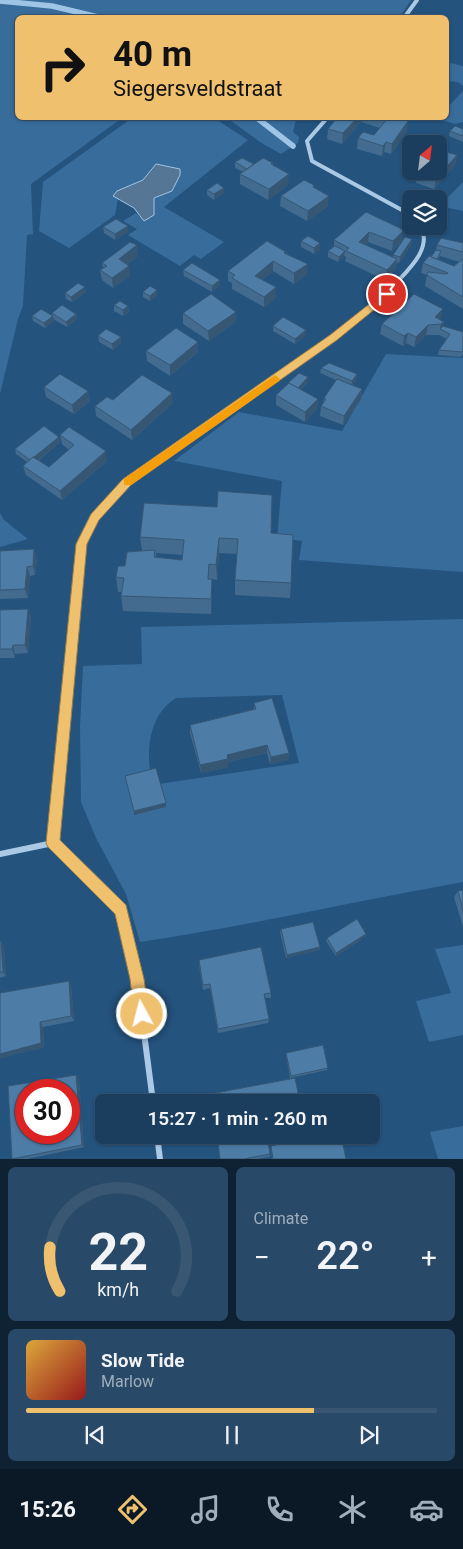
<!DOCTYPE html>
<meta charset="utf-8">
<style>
:root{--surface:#1b3e5e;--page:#284967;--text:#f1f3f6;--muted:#a0aebc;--line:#395773;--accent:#efc06e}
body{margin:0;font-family:Roboto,sans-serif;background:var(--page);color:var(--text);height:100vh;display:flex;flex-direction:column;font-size:19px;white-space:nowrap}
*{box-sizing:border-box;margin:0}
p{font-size:16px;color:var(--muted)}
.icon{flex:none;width:28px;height:28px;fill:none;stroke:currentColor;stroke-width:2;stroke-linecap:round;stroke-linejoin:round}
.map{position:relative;height:1159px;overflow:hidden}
.details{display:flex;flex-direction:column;gap:8px;padding:8px;background:#0f2234;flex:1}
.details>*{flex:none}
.hud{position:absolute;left:15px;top:15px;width:434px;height:105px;border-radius:8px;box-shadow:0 1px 4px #0004,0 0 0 1px var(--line);background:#efc06e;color:#111;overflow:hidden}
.needle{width:32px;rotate:28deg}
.buttons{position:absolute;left:402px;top:135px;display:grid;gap:10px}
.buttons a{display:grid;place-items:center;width:45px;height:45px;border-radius:8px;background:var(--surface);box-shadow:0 1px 4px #0004,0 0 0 1px var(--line);font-size:25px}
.speed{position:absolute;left:15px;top:1079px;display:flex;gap:10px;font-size:25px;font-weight:700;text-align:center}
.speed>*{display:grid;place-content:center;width:65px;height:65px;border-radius:50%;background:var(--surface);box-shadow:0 1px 4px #0004,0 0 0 1px var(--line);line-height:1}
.speed .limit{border:8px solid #d22;background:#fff;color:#111}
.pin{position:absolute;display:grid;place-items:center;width:42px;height:42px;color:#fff;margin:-21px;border:2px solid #fff;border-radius:50%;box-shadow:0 1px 5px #0007}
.me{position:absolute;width:55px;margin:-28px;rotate:353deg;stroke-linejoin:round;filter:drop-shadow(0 0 4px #0008)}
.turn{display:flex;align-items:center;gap:18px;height:105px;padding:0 15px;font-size:22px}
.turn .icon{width:65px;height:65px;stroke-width:2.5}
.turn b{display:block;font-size:35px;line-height:42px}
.big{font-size:38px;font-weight:600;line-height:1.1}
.details .card{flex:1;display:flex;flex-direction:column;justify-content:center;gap:8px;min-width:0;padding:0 18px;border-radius:8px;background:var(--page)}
.details .dial{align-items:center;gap:0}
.dial svg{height:130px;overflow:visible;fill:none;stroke:var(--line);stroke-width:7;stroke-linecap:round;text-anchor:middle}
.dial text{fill:var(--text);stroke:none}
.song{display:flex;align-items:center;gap:15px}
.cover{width:60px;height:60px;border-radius:8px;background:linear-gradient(135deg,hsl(40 70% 55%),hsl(0 70% 35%))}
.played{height:5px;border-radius:2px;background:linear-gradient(90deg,var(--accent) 70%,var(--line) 70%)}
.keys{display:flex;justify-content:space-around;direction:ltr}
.heat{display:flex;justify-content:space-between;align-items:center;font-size:28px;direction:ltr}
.details .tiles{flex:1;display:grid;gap:8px;grid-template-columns:1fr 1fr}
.card:last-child{grid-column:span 2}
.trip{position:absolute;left:95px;top:1094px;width:285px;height:50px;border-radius:8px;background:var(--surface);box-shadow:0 1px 4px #0004,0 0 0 1px var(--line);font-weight:600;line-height:50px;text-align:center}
.dock{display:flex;height:80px;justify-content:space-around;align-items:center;background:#0b1926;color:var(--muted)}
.dock .icon{width:35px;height:35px}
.dock .active{color:var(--accent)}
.dock b{font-size:22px;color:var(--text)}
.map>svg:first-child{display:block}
.green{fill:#386c9b;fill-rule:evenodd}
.water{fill:#557695;stroke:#9ec5e6}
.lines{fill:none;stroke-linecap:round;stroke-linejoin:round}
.stream{stroke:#9ec5e6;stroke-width:5.5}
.street-far2{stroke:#aac9e5;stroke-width:4}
.street-far1{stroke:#aac9e5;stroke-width:4.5}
.street{stroke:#aac9e5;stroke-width:6}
.wall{fill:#426b8f;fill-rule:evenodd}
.shaded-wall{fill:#365774}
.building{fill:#4d7ca6;stroke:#365774;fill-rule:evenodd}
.route{fill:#efc06e;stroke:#9b7d48}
.slow{fill:#f59e0b}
</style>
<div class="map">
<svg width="463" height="1159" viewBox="0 0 463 1159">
<rect width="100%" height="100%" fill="#24537e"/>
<g class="green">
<path d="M0,0h411l-12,18h-381v100h104l-91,66 2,50 -6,1 -4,71 -5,13 -18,75z"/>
<path d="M446,62l17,4v20l-5,-4 -12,-1z"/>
<path d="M463,91v31l-8,2 -13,-4v-2h4v-9z"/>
<path d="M132,118h82l34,22 -84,67 60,35 -23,17 -7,-4 -14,11 -52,-31 9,-6 -14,-8 13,-8 8,7 10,-22 3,-2 -1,-32 -13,16 -30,16 5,3 -3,16 -46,33 -30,-17 4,-49z"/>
<path d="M227,118h73l-4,2 -3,12 6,5 -1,6 -17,11 -21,-12z"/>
<path d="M463,182v29l-24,-5z"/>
<path d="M386,354l77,4v214l-164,-12 3,-19 -25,-3 5,-57 -108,-20 65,-49 103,19z"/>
<path d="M0,513l4,7 24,19 -28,8z"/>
<path d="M463,619v263c-108,19 -214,44 -323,60l-14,-48 -30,-56 -15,-36 -1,-75 3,-61 59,-2 -1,-37zM282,695l17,68 -147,22c-6,-31 -5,-69 24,-87z"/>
<path d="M463,945v90l-34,7 -13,-41 35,-8 -16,-44z"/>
<path d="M463,1126v33h-25l-8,-27z"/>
</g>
<path class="water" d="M156,164l24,5v6l-8,16 -18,7v17l-10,6 -10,-13 -21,-12 4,-5 26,-11z"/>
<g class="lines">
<g class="stream">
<path d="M0,1l52,5 50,12"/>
<path d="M257,118l36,28"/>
</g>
<g class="street-far2">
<path d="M404,18l13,-18"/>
<path d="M327,118l-20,23 5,20 99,54"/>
<path d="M390,290c15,-18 43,-39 31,-64"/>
</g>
<path class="street-far1" d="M69,668l12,-124 14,-27 32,-35 207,-145 57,-48"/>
<g class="street">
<path d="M53,843l17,-177"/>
<path d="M53,843l68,67 16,69 16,123"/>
<path d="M0,854l53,-11"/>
<path d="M157,1135l3,24"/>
</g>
</g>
<g class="wall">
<path d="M337,118h70v13l-16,23 -7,-2 -2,4 -25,-7 1,-11 16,-3 6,-7 -19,-6 -19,22 -15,-5 1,-10z"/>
<path d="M463,129v13l-14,-6 1,-5z"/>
<path d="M457,155l-2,10 -21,24 -18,-6 1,-11z"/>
<path d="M235,162l19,2 19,-1v3l15,19 -20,15 -28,-16v-10l3,-2 -8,-4z"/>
<path d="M314,185v3l14,18 -21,15 -27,-15 1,-10z"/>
<path d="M207,190l17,3 -10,7 -7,-5z"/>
<path d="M366,212l36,29 -10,10 -24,-9 -2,3 27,12v-2l19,-16 -1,6 -12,18 -2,-1 -2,8 -10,10 -40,-19 1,-4 -1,-1 -7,6 -10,-5v-6l6,-5v-6z"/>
<path d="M128,226v6l-13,8 -11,-7 -1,-6z"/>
<path d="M301,241l19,8 -6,5 -13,-7z"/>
<path d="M463,243v66l-38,-23 2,-11 -6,-2 2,-10 8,-6 5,-7 1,-5zM440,256l19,6 -5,4 -16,-6z"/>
<path d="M286,253l21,21 -13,10 -21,-13 -11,9 14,7v11l-12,9 -32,-18v-6l-4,-2v-10z"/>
<path d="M138,256l-11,8 3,12 -17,12 -11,-8 -2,-10 3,-2 -1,-5z"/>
<path d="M183,270l37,15 -8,7 -28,-16z"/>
<path d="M157,290v5l-7,6 -7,-4v-5z"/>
<path d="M86,292l-14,10 -6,-3 -1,-6z"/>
<path d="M114,305l14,1 1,6 -6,4 -9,-5z"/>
<path d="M52,313l24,1 1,5 -10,8 -14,-8 1,2 -9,7 -12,-7 -1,-5 20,-1z"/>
<path d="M183,313l53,9 -27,19 -26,-17z"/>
<path d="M440,320l4,2 -1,4 20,6v22l-2,3 -23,-2 1,-5 8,-11 -8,-4h-13l-12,12 -8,-4 -3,3 -23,-12 2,-10z"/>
<path d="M273,326l33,9 -11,9 -22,-13z"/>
<path d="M98,336l23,1v5l-8,8 -14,-8z"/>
<path d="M198,342v10l-28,24 -23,-15 -1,-10z"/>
<path d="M321,368l36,6 -1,6 -4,5 10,4 -1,10 -18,26 -23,-9 1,-10 2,-3 1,-5 12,-18 -16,-7z"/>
<path d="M308,377v5l-7,8 17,9 -1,10 -12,13 -29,-17v-10z"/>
<path d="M44,387l46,14 -16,13 -28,-17z"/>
<path d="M113,400l60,3 -41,37 -36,-24 -1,-10z"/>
<path d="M60,435l47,26 -45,39 -36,-25 -3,-9 4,-4 -11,-8 -1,-5 44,-12 1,5 -21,18 10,7 20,-17 -7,-6z"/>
<path d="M271,533l20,50 -1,15 -55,-3v-15l2,-26 -18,-1 -2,27 -5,-1v15l-1,20 -88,-3 -2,-15 1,-4h-4l-2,-15 9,-11 17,-15 -2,-14zM156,553l26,2v5l-26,-3z"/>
<path d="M34,549l3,10 -2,16 -5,1 -2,22 -28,1v-48z"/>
<path d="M28,609l3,8 -3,36 -13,1v4h-15v-48z"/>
<path d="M254,703l35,50 -1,7 -18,4 -3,-11 -39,9v5l-27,6 -11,-40v-8l64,-16z"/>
<path d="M463,890v37l-9,-30 4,-6z"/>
<path d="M281,929l39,18 -1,3 -33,8 -6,-26z"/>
<path d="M366,934l-1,3 -29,19 -10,-15 1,-3z"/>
<path d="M0,942l4,5 2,29 -6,2z"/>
<path d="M199,965l72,28v5h-6l4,21 -1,4 -50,10 -8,-45 -7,2z"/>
<path d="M69,981l2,5 3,35 -31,6 1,20 -44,11z"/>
<path d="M286,1053l42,15 -1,2 -37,8 -4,-23z"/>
<path d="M76,1075l3,4 5,68 -57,12h-15z"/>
<path d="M299,1135h42l5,24h-74l-1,-11v-2l29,-6z"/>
<path d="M270,1154v3l-14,2h-36z"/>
</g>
<g class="shaded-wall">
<path d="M357,118h4v4l-19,22 1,-11z"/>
<path d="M408,121l-1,10 -16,23 1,-10z"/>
<path d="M386,142l-2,10 -2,4 1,-10z"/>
<path d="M457,155l-2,10 -21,24 2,-10z"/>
<path d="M289,174l-1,11 -20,15 1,-11z"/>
<path d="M224,188v5l-10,7v-6z"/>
<path d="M329,196l-1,10 -21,15 1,-10z"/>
<path d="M128,226v6l-13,8v-6z"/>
<path d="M404,230l-2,11 -10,10 1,-10z"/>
<path d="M369,232l-1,10 -10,10 1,-10z"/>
<path d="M412,239l-1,6 -12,18 1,-6z"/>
<path d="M320,243v6l-6,5v-6z"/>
<path d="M137,245l1,11 -18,13 -1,-10z"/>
<path d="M345,251l-1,6 -6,5 1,-5z"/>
<path d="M397,259l-2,11 -10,10 2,-10z"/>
<path d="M273,261v10l-18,15v-10z"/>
<path d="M308,264l-1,10 -13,10v-11z"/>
<path d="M129,266l1,10 -17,12 -1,-10z"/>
<path d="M220,280v5l-8,7v-6z"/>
<path d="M85,287l1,5 -14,10 -1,-5z"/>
<path d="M276,287v11l-12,9v-10z"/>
<path d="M157,290v5l-7,6v-5z"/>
<path d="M128,306l1,6 -6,4v-6z"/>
<path d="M443,309l-2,10 -5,6 -1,-8z"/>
<path d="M236,312v10l-27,19 -1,-10z"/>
<path d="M76,314l1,5 -10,8 -1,-5z"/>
<path d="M53,316l1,5 -9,7 -1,-5z"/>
<path d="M444,322l-2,8 -2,-1 1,-5z"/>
<path d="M428,325l-2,10 -12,12 2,-10z"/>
<path d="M306,330v5l-11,9v-5z"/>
<path d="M408,333l-2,10 -3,3 1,-10z"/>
<path d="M121,337v5l-8,8 -1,-6z"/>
<path d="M198,342v10l-28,24v-11z"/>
<path d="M357,374l-1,6 -5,6 1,-5z"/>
<path d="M308,377v5l-10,11v-5z"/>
<path d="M362,389l-1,10 -18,26 1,-9z"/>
<path d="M88,391l2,10 -16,13 -2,-9z"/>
<path d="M172,393l1,10 -41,37 -1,-10z"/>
<path d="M318,399l-1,10 -12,13v-10z"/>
<path d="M59,437l1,5 -28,23 -1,-5z"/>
<path d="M106,451l1,10 -45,39 -2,-9z"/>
<path d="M219,538v15l-2,27 -1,-15z"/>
<path d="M34,549l3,10 -2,16 -2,-9z"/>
<path d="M27,567l3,9 -2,22 -3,-9z"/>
<path d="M212,579v15l-1,20v-15z"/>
<path d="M28,609l3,8 -3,36 -3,-8z"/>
<path d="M13,645l2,9v4l-3,-9z"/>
<path d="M267,745v8l-39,9v5l-27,6 -1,-8 27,-10z"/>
<path d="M289,753l-1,7 -18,4 1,-7z"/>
<path d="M166,803v4l-32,8v-4z"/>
<path d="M366,934l-1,3 -29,19v-3z"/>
<path d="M1,941l3,6 2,29 -3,-4z"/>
<path d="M320,947l-1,3 -33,8 1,-3z"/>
<path d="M69,981l2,5 3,35 -3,-5z"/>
<path d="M40,1022l3,5 1,20 -44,11v-4z"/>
<path d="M76,1075l3,4 5,68 -2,-2z"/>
</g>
<g class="building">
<path d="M337,118h20l-14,15 -15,-4z"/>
<path d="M381,118h23l-2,1 6,2 -16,23 -6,-2 -3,4 -25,-8 5,-6 11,3 13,-16z"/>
<path d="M455,126l8,3v7l-13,-5z"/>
<path d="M439,150l18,5 -21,24 -19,-7 1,-1h21z"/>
<path d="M242,158l12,6 -7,5 -12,-7z"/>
<path d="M263,158l10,5 -2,1 18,10 -20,15 -29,-15z"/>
<path d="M304,180l10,5 -1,2 16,9 -21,15 -27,-15z"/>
<path d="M217,183l7,5 -10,6 -7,-4z"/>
<path d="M366,212l38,18 -11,11 -24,-9 -10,10 38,17 -10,11 -41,-19 3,-3 -15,-8z"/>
<path d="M116,219l12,7 -13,8 -12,-7z"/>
<path d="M308,236l12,7 -6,5 -13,-7z"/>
<path d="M405,237l7,2 -12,18 -7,-2z"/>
<path d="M441,238l22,5v9l-26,-7z"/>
<path d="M267,241l19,11 -2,1 24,11 -14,9 -21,-12 -18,15 21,11 -12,10 -32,-19 3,-3 -7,-4z"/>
<path d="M130,242l7,3 -18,14 10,7 -17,12 -12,-8 7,-4 -5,-3z"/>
<path d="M335,246l10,5 -6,6 -11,-6z"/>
<path d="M436,250l5,1 -4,8 -6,-2z"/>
<path d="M429,256l25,10 9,-7v38l-36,-22 1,-3 18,2 2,-1 -25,-10z"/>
<path d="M192,263l28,17 -8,6 -29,-16z"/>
<path d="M78,283l7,4 -14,10 -6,-4z"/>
<path d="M150,286l7,4 -7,6 -7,-4z"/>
<path d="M211,294l25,18 -28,19 -25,-18z"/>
<path d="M414,294l29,15 -8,8 9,5 -3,2 -13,1 -12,12 -8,-4 -4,3 -22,-12z"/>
<path d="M120,301l8,5 -5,4 -9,-5z"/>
<path d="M62,305l14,9 -10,8 -14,-9z"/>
<path d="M41,309l12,7 -9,7 -12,-7z"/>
<path d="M283,317l23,13 -11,9 -22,-13z"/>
<path d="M443,326l20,6v19l-1,1 -23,-2 11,-16 -10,-5z"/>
<path d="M176,328l22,14 -28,23 -24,-14z"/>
<path d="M106,329l15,8 -9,7 -14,-8z"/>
<path d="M329,363l28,11 -5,7 -31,-13z"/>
<path d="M299,373l9,4 -10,11 -10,-5z"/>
<path d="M60,374l28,17 -16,14 -28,-18z"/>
<path d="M142,375l30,18 -41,37 -36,-24 12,-9 6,3z"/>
<path d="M337,379l25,10 -18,27 -23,-10 5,-7 -2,-1z"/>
<path d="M289,383l29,16 -13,13 -29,-17z"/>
<path d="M44,426l15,11 -25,20h-1l-3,3 -15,-11z"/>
<path d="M69,427l37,24 -46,40 -37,-25 10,-9 16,10 25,-22 -14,-10z"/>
<path d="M218,491l54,4 -1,38 22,2 -2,48 -56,-3 3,-41 -19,-1 -3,27 -7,-1 -1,15h4l-1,20 -90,-3 3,-18 -8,-1 2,-11h7l2,-14 28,-2 -1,7 28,3 2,-20 -44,-3 4,-34 73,4z"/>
<path d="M34,549l-1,17 -6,1 -2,22 -25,1v-39z"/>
<path d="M28,609l-3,36h-12l-1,4h-12v-39z"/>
<path d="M272,698l17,55 -18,4 -4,-12 -40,10 1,4 -28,6 -10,-40 66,-16 -2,-6z"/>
<path d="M156,768l10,35 -32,8 -9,-35z"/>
<path d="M463,890v20l-5,-19z"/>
<path d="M357,919l9,15 -30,19 -9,-15z"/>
<path d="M313,922l7,25 -33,8 -6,-26z"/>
<path d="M1,941l2,31h-3v-30z"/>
<path d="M261,947l10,46 -7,1 5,25 -51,10 -8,-45 -7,1 -4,-25z"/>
<path d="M69,981l2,35 -31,6 1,21 -41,11v-61z"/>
<path d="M323,1045l5,23 -37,8 -5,-23z"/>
<path d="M76,1075l6,70 -70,14 -4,-73zM26,1090h43v42h-43z"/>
<path d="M295,1078l5,24h-89l-1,-8z"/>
<path d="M217,1135h50l3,19 -26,5h-24z"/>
<path d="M301,1135h40l5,24h-73l-2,-13 31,-7z"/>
</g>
<path class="route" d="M387,290l5,4 -1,2 -54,44 -206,145 -32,35 -12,24 -27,296 66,65 18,74 5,35 -2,6 -5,2 -6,-2 -2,-6 -4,-35 -15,-65 -67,-67 -2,-4 30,-299 15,-30 32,-35 207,-144z"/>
<path class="slow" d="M275,375l5,4 -1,2 -148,104h-7v-6z"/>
</svg>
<div class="buttons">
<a><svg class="needle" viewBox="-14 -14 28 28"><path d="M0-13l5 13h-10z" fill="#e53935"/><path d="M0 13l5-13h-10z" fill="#a0aebc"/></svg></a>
<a><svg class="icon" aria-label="layers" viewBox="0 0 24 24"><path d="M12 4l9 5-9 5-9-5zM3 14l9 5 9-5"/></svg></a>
</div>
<div class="speed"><div class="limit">30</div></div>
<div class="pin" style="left:387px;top:294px;background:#d93025"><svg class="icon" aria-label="arrive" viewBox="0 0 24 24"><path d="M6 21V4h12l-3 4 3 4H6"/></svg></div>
<svg class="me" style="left:142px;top:1014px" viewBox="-20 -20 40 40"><circle r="17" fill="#efc06e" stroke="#fff" stroke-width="3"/><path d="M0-11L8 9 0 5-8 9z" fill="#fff"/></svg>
<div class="trip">15:27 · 1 min · 260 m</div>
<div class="hud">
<div class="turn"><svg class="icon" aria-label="right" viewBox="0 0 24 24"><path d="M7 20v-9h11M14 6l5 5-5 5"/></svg><div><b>40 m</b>Siegersveldstraat</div></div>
</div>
</div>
<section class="details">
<div class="tiles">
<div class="card dial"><svg viewBox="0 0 100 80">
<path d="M14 69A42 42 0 1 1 86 69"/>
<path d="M14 69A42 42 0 0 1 8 42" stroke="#efc06e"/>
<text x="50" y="56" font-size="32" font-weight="700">22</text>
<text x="50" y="72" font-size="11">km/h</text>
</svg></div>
<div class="card"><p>Climate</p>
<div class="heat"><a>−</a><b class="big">22°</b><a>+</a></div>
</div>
<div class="card">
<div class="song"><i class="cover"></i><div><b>Slow Tide</b><p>Marlow</p></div></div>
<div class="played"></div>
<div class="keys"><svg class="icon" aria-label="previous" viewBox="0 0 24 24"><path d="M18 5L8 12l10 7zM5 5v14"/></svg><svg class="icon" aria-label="pause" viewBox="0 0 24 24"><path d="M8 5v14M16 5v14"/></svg><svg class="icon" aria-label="next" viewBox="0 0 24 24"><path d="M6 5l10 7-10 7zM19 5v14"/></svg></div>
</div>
</div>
</section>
<nav class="dock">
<b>15:26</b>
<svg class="icon active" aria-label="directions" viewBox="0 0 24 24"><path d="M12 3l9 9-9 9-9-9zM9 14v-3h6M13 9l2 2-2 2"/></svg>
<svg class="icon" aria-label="music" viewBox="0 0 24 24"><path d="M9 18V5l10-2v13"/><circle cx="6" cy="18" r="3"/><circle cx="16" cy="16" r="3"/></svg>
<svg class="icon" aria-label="phone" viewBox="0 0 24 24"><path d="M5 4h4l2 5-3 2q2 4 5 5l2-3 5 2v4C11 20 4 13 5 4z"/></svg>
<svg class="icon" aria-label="climate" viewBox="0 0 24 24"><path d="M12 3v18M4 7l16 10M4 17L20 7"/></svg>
<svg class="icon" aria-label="car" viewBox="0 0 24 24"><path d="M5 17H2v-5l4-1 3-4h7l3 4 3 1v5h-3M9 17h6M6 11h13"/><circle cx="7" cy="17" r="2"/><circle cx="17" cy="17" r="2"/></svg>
</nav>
